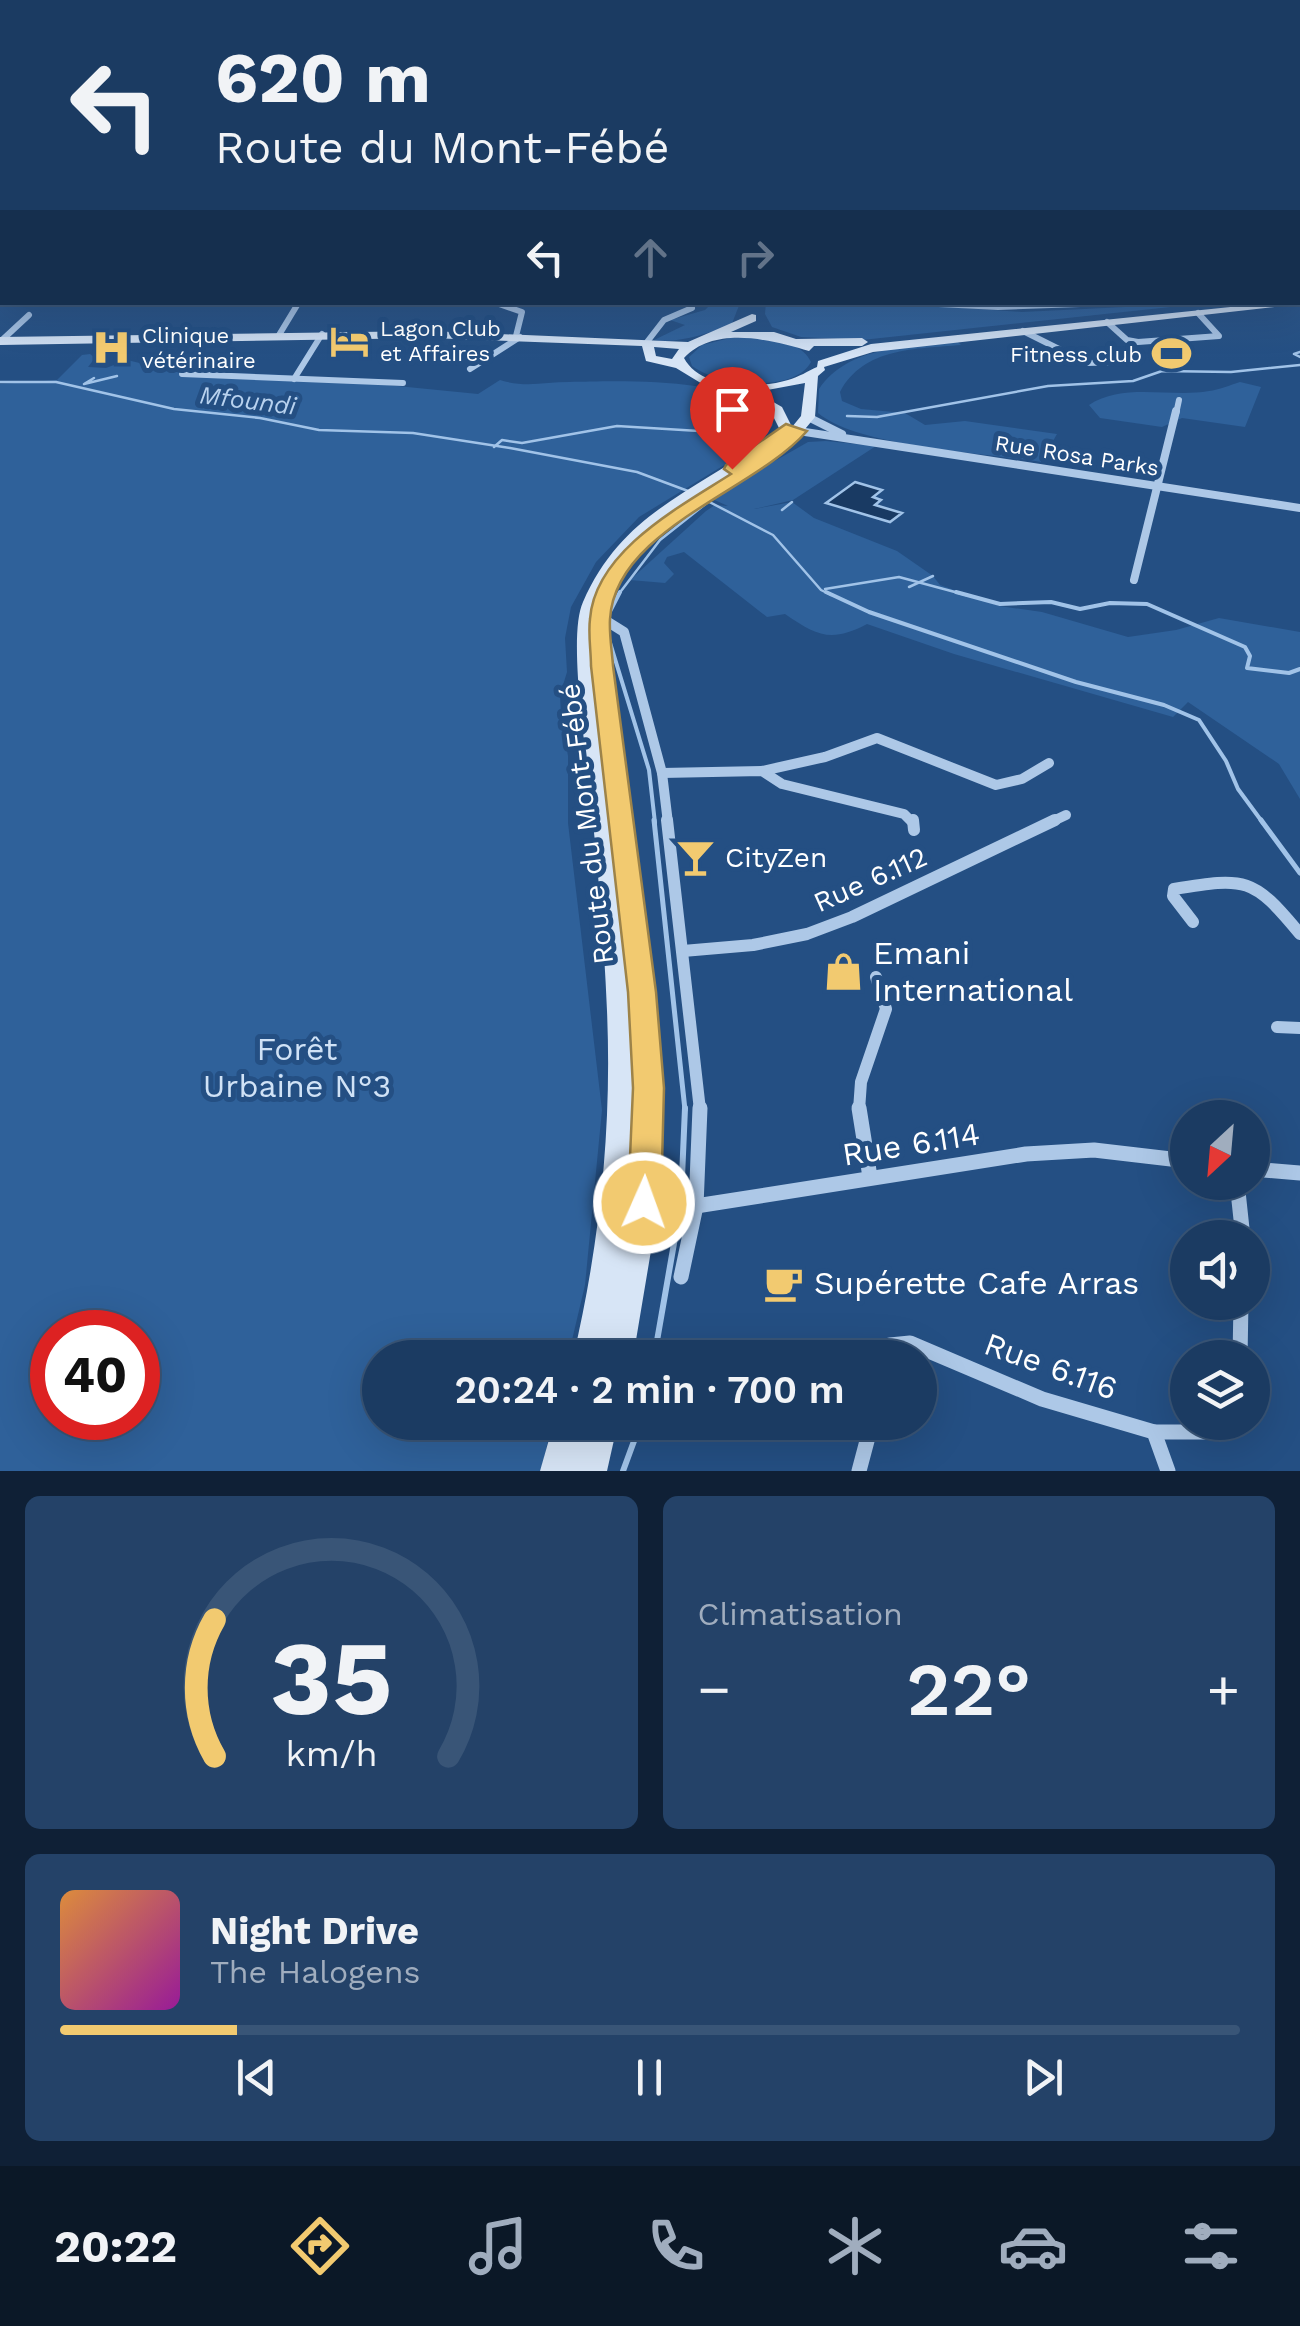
<!DOCTYPE html>
<html lang="fr">
<meta charset="utf-8">
<style>
:root{--surface:#1b3b62;--page:#244268;--text:#f1f3f6;--muted:#a0adbe;--line:#395577;--accent:#f2ca70}
body{margin:0;font-family:"Work Sans",sans-serif;background:var(--page);color:var(--text);height:100vh;display:flex;flex-direction:column;font-size:38px;white-space:nowrap}
*{box-sizing:border-box;margin:0}
p{font-size:32px;color:var(--muted)}
.icon{flex:none;width:55px;height:55px;fill:none;stroke:currentColor;stroke-width:2;stroke-linecap:round;stroke-linejoin:round}
.map{position:relative;height:1471px;overflow:hidden}
.sheet{display:flex;flex-direction:column;gap:25px;padding:25px;background:#0f2036;flex:1}
.sheet>*{flex:none}
.banner{position:absolute;left:0px;top:0px;width:1300px;height:305px;box-shadow:0 10px 40px #0002,0 0 0 2px var(--line);background:#1b3b62;color:var(--text);overflow:hidden}
.needle{width:65px;rotate:206deg}
.buttons{position:absolute;left:1170px;top:1100px;display:grid;gap:20px}
.buttons a{display:grid;place-items:center;width:100px;height:100px;border-radius:50%;background:var(--surface);box-shadow:0 10px 40px #0002,0 0 0 2px var(--line);font-size:50px}
.speed{position:absolute;left:30px;top:1310px;display:flex;gap:20px;font-size:50px;font-weight:700;text-align:center}
.speed>*{display:grid;place-content:center;width:130px;height:130px;border-radius:50%;background:var(--surface);box-shadow:0 10px 40px #0002,0 0 0 2px var(--line);line-height:1}
.speed .limit{border:15px solid #d22;background:#fff;color:#111}
.pin{position:absolute;display:grid;place-items:center;width:85px;height:85px;color:#fff;margin:-102px -42px;border-radius:50% 50% 50% 0;rotate:-45deg;box-shadow:0 0 10px #0007}
.pin .icon{rotate:45deg}
.me{position:absolute;width:110px;margin:-55px;rotate:2deg;stroke-linejoin:round;filter:drop-shadow(0 0 8px #0008)}
.turn{display:flex;align-items:center;gap:35px;height:210px;padding:0 50px;font-size:45px}
.turn .icon{width:130px;height:130px;stroke-width:2.5}
.turn b{display:block;font-size:70px;line-height:85px}
.lanes{display:flex;align-items:center;height:95px;padding:0 50px;background:#0003;justify-content:center;gap:50px;direction:ltr}
.lanes .off{opacity:.35}
.big{font-size:75px;font-weight:600;line-height:1.1}
.sheet .widget{flex:1;display:flex;flex-direction:column;justify-content:center;gap:15px;min-width:0;padding:0 35px;border-radius:15px;background:var(--page)}
.sheet .dial{align-items:center;gap:0}
.dial svg{height:260px;overflow:visible;fill:none;stroke:var(--line);stroke-width:7;stroke-linecap:round;text-anchor:middle}
.dial text{fill:var(--text);stroke:none}
.song{display:flex;align-items:center;gap:30px}
.cover{width:120px;height:120px;border-radius:15px;background:linear-gradient(135deg,hsl(30 70% 55%),hsl(300 70% 35%))}
.played{height:10px;border-radius:5px;background:linear-gradient(90deg,var(--accent) 15%,var(--line) 15%)}
.keys{display:flex;justify-content:space-around;direction:ltr}
.heat{display:flex;justify-content:space-between;align-items:center;font-size:55px;direction:ltr}
.sheet .tiles{flex:1;display:grid;gap:25px;grid-template-columns:1fr 1fr}
.widget:last-child{grid-column:span 2}
.trip{position:absolute;left:362px;top:1340px;width:575px;height:100px;border-radius:50px;background:var(--surface);box-shadow:0 10px 40px #0002,0 0 0 2px var(--line);font-weight:600;line-height:100px;text-align:center}
.tab-bar{display:flex;height:160px;justify-content:space-around;align-items:center;background:#0b1827;color:var(--muted)}
.tab-bar .icon{width:70px;height:70px}
.tab-bar .selected{color:var(--accent)}
.tab-bar b{font-size:45px;color:var(--text)}
.map>svg:first-child{display:block}
.green{fill:#2f619a;fill-rule:evenodd}
.water{fill:#193a63;stroke:#a1c3e8;stroke-width:2.5}
.lines{fill:none;stroke-linecap:round;stroke-linejoin:round}
.stream-far3{stroke:#a1c3e8;stroke-width:2.5}
.stream-far2{stroke:#a1c3e8;stroke-width:4}
.stream-far1{stroke:#a1c3e8;stroke-width:5}
.stream{stroke:#a1c3e8;stroke-width:6}
.street-far4{stroke:#adc8e7;stroke-width:6}
.street-far3{stroke:#adc8e7;stroke-width:8}
.street-far2{stroke:#adc8e7;stroke-width:10}
.street-far1{stroke:#adc8e7;stroke-width:12}
.street{stroke:#adc8e7;stroke-width:15}
.secondary{fill:#d7e5f6;fill-rule:evenodd}
.route{fill:#f2ca70;stroke:#9d8349;stroke-width:2.5}
.labels{text-anchor:middle;stroke-width:10;stroke-linejoin:round;paint-order:stroke}
.far-poi-label{font-size:22px;fill:#fff;stroke:#244f83;text-anchor:start}
.far-street-label{font-size:22px;fill:#fff;stroke:#244f83}
.far-water-label{font-size:25px;font-style:italic;fill:#b8d2ef;stroke:#244f83}
.street-label{font-size:28px;fill:#fff;stroke:#244f83}
.poi-label{font-size:28px;fill:#fff;stroke:#244f83;text-anchor:start}
.near-poi-label{font-size:32px;fill:#fff;stroke:#244f83;text-anchor:start}
.near-park-label{font-size:32px;fill:#d0e2f6;stroke:#244f83}
.near-street-label{font-size:32px;fill:#fff;stroke:#244f83}
</style>
<div class="map">
<svg width="1300" height="1471" viewBox="0 0 1300 1471">
<rect width="100%" height="100%" fill="#244f83"/>
<g class="green">
<path d="M766,302h110l146,10 186,-9 -346,37 -61,-3 -29,-10 -7,-13z"/>
<path d="M712,303h28l-9,23c-25,7 -52,18 -77,14l31,-15 -15,-5 35,-10z"/>
<path d="M730,338c24,0 70,-2 81,24 -17,32 -94,23 -119,4l-3,-9 13,-12z"/>
<path d="M958,342l3,3c-45,4 -97,2 -121,47l2,9 19,8 44,4 20,12 40,-4 92,13 -16,28c-55,-9 -183,-15 -223,-49l1,-24c30,-44 91,-42 139,-47z"/>
<path d="M90,354l5,4 -7,9 18,1 21,-8 21,5 -3,4 19,2 122,4 192,19 22,-14c25,8 45,2 69,2 53,-1 167,-6 203,36l1,7 -11,17 -123,75 -43,45 -25,45 -6,31 2,34 -7,23 1,20 7,41v67l34,287 -17,175 -17,72 -188,1v64l172,1 -11,48h-541v-1087l57,-4 25,-25zM52,1332h86v86h-86z"/>
<path d="M1240,382l21,5 -16,40 -63,-9 -20,9 -62,-9 -11,-13c34,-23 82,-7 120,-14 10,-1 21,-6 31,-9z"/>
<path d="M826,441l50,5 -83,54 -39,9 38,-7 22,16 83,33 36,25 7,9 59,21 43,6 86,25 48,-7 43,-12 81,14v167l-21,-35 -91,-62 -15,15 -219,-63 -87,-30c-36,19 -50,12 -82,-10l-18,3 -83,-65 -17,5 -3,6 10,11 -9,9 -35,-3 76,-69 9,-6 13,1 -18,-8 98,-56z"/>
</g>
<path class="water" d="M855,482l27,8 -9,7 8,3 -6,5 27,8 -12,9 -64,-19z"/>
<g class="lines">
<g class="stream-far3">
<path d="M1300,352l-6,2 6,3"/>
<path d="M94,378l-10,6 33,-8"/>
<path d="M0,382h56l118,27 86,9 59,12 94,3 97,15 127,24 51,19"/>
<path d="M847,416l30,1 171,-31 85,-5 29,-10 69,1 69,-7"/>
<path d="M494,447l8,-7 20,3 95,-17 82,5 18,-10 36,-5"/>
<path d="M696,495l77,40 48,55 10,5"/>
<path d="M782,510l10,-8"/>
<path d="M909,587l24,-11"/>
<path d="M825,589l74,-12 67,18"/>
<path d="M618,595l42,-55 48,-38"/>
</g>
<g class="stream-far2">
<path d="M620,592l-16,31 45,147 6,53"/>
<path d="M826,592l43,20 207,70 88,23 35,15 27,41 12,28 25,34"/>
<path d="M956,592l44,12 51,-2 29,7 30,-6 37,1 98,43 5,9 -3,12 42,5 11,-4"/>
</g>
<g class="stream-far1">
<path d="M654,820l31,290"/>
<path d="M1261,820l39,53"/>
</g>
<g class="stream">
<path d="M681,1200l4,-92"/>
<path d="M654,1358l26,-149"/>
<path d="M623,1471l18,-49"/>
</g>
<g class="street-far4">
<path d="M899,302l99,5 139,-5"/>
<path d="M298,304h201l23,8 -6,24"/>
<path d="M1107,322l20,18 11,2 81,-6 -21,-23"/>
<path d="M1023,331l64,32 33,-1"/>
<path d="M279,335l20,-33"/>
<path d="M1,341l28,-26"/>
<path d="M647,342l17,-22 28,-12"/>
<path d="M470,369l50,-32"/>
<path d="M182,374l221,9"/>
<path d="M294,379l28,-45"/>
<path d="M1176,414l3,-14"/>
</g>
<g class="street-far3">
<path d="M808,417l34,17"/>
<path d="M792,430l508,78"/>
<path d="M1134,580l42,-169"/>
</g>
<g class="street-far2">
<path d="M600,617l24,15 38,141 6,50"/>
<path d="M762,771l63,-14 52,-19 119,47 26,-6 27,-16"/>
<path d="M662,773l100,-2 20,13 122,30 9,9"/>
<path d="M1049,823l17,-8"/>
</g>
<g class="street-far1">
<path d="M667,820l33,290"/>
<path d="M913,820l1,10"/>
<path d="M1193,922l-20,-26 1,-7c72,-12 79,-12 126,45"/>
<path d="M683,951l70,-6 54,-11 45,-17 203,-97"/>
<path d="M1277,1027l23,1"/>
<path d="M859,1110l2,-28 25,-73 -10,-32"/>
</g>
<g class="street">
<path d="M859,1108l11,69"/>
<path d="M1252,1169l48,4"/>
<path d="M1237,1182l6,56"/>
<path d="M645,1203l51,3 330,-52 68,-4 94,11"/>
<path d="M681,1277l15,-71 4,-98"/>
<path d="M887,1358l3,-13 20,-2 132,56 112,33 14,39"/>
<path d="M1240,1358l1,-56"/>
<path d="M1154,1432h77l6,-10"/>
<path d="M859,1471l13,-49"/>
</g>
<g class="secondary">
<path d="M1298,300l1,2 -2,2 -4,1 -420,47 -49,15 1,3 -7,6 -3,41 -28,34h-10l-2,-3 5,-6c-55,47 -127,67 -164,132 -10,18 -17,30 -18,51l10,5 47,362 7,96 -3,115 -26,155h-60c27,-116 39,-229 34,-347 -3,-76 -10,-152 -18,-228 -4,-40 -21,-148 -6,-181 43,-98 122,-111 196,-174l-8,-16 -36,-20 -31,-7 -28,-17 -30,-7 -4,-15 -212,-8 -430,7v-8l430,-6 258,11 64,-28 4,1v6l-25,11h43l22,7 66,-1 6,4 -6,4h-48l-5,5c-38,-11 -94,-26 -125,7 17,32 74,31 104,22 11,-3 20,-9 29,-13l1,-6 53,-17zM654,347l25,2 -7,10 -16,-3zM805,383l-4,33 -9,11 -10,-20 -26,-15z"/>
<path d="M554,1422h64l-11,49h-67z"/>
</g>
</g>
<linearGradient id="sky" x2="0" y2="1"><stop stop-color="#142b48"/><stop offset="0.43" stop-color="#3f6393"/><stop offset="1" stop-color="#3f6393" stop-opacity="0"/></linearGradient>
<rect width="1300" height="360" fill="url(#sky)"/>
<path class="route" d="M786,424l21,7c-52,60 -192,98 -197,188 -1,15 2,32 3,47l43,326 8,96 -3,115 -5,10 -12,4 -11,-4 -5,-10 5,-115 -5,-96 -37,-326c0,-15 -3,-32 -1,-47 5,-68 91,-113 141,-145l-7,-5 2,-4z"/>
<defs>
<symbol id="hotel-bare" viewBox="-9 -9 18 18"><path d="M-6-4.5h1.5V1H6V5H4.5V3h-9V5H-6ZM-4 0a1.8 1.8 0 1 1 3.6 0ZM.5 0V-2.5h3Q6-2.5 6 0Z" fill="#f2ca70" stroke="#244f83" stroke-width="2.5" paint-order="stroke"/></symbol>
<symbol id="hospital-bare" viewBox="-9 -9 18 18"><path d="M-5-5h3v3.5h4V-5h3V5h-3V1.5h-4V5h-3Z" fill="#f2ca70" stroke="#244f83" stroke-width="2.5" paint-order="stroke"/></symbol>
<symbol id="stadium-bare" viewBox="-9 -9 18 18"><path d="M0-5a6.5 5 0 1 0 0 10a6.5 5 0 1 0 0-10ZM-3.5-1.8h7v3.6h-7Z" fill="#f2ca70" stroke="#244f83" stroke-width="2.5" paint-order="stroke"/></symbol>
<symbol id="bar-bare" viewBox="-9 -9 18 18"><path d="M-6-5H6L.8 .8V4.5H3.5V6h-7V4.5H-.8V.8Z" fill="#f2ca70" stroke="#244f83" stroke-width="2.5" paint-order="stroke"/></symbol>
<symbol id="shop-bare" viewBox="-9 -9 18 18"><path d="M-5-2.5h2.3a2.7 3.5 0 0 1 5.4 0H5L5.5 6h-11ZM-1.5-2.5h3a1.5 2.3 0 0 0-3 0Z" fill="#f2ca70" stroke="#244f83" stroke-width="2.5" paint-order="stroke"/></symbol>
<symbol id="cafe-bare" viewBox="-9 -9 18 18"><path d="M-5.5-4.5H6V0H3Q3 3.5 0 3.5H-2.5Q-5.5 3.5-5.5 0ZM3-3.2v2h1.7v-2ZM-6 4.5H4V6H-6Z" fill="#f2ca70" stroke="#244f83" stroke-width="2.5" paint-order="stroke"/></symbol>
</defs>
<g fill-rule="evenodd">
<use href="#hotel-bare" x="322" y="314" width="55" height="55"/>
<use href="#hospital-bare" x="84" y="320" width="55" height="55"/>
<use href="#stadium-bare" x="1144" y="326" width="55" height="55"/>
<use href="#bar-bare" x="668" y="830" width="55" height="55"/>
<use href="#shop-bare" x="816" y="944" width="55" height="55"/>
<use href="#cafe-bare" x="756" y="1256" width="55" height="55"/>
</g>
<g class="labels">
<g class="far-poi-label">
<text x="380" y="336">Lagon Club<tspan x="380" dy="25">et Affaires</tspan></text>
<text x="142" y="343">Clinique<tspan x="142" dy="25">vétérinaire</tspan></text>
<text x="1142" y="362" text-anchor="end">Fitness club</text>
</g>
<g class="far-street-label">
<text transform="translate(1077 455) rotate(9)" y="8">Rue Rosa Parks</text>
</g>
<g class="far-water-label">
<text transform="translate(248 400) rotate(7)" y="9">Mfoundi</text>
</g>
<g class="street-label">
<text transform="translate(586 824) rotate(-97)" y="10">Route du Mont-Fébé</text>
<text transform="translate(870 879) rotate(-24)" y="10">Rue 6.112</text>
</g>
<g class="poi-label">
<text x="725" y="867">CityZen</text>
</g>
<g class="near-poi-label">
<text x="873" y="964">Emani<tspan x="873" dy="37">International</tspan></text>
<text x="814" y="1294">Supérette Cafe Arras</text>
</g>
<g class="near-park-label">
<text x="297" y="1060">Forêt<tspan x="297" dy="37">Urbaine N°3</tspan></text>
</g>
<g class="near-street-label">
<text transform="translate(911 1144) rotate(-9)" y="11">Rue 6.114</text>
<text transform="translate(1051 1366) rotate(20)" y="11">Rue 6.116</text>
</g>
</g>
</svg>
<div class="buttons">
<a><svg class="needle" viewBox="-14 -14 28 28"><path d="M0-13l5 13h-10z" fill="#e53935"/><path d="M0 13l5-13h-10z" fill="#a0adbe"/></svg></a>
<a><svg class="icon" aria-label="sound" viewBox="0 0 24 24"><path d="M4 9h4l5-4v14l-5-4H4zM17 9q2 3 0 6"/></svg></a>
<a><svg class="icon" aria-label="layers" viewBox="0 0 24 24"><path d="M12 4l9 5-9 5-9-5zM3 14l9 5 9-5"/></svg></a>
</div>
<div class="speed"><div class="limit">40</div></div>
<div class="pin" style="left:732px;top:469px;background:#d93025"><svg class="icon" aria-label="arrive" viewBox="0 0 24 24"><path d="M6 21V4h12l-3 4 3 4H6"/></svg></div>
<svg class="me" style="left:644px;top:1203px" viewBox="-20 -20 40 40"><circle r="17" fill="#f2ca70" stroke="#fff" stroke-width="3"/><path d="M0-11L8 9 0 5-8 9z" fill="#fff"/></svg>
<div class="trip">20:24 · 2 min · 700 m</div>
<div class="banner">
<div class="turn"><svg class="icon" aria-label="left" viewBox="0 0 24 24"><path d="M17 20v-9H6M10 6l-5 5 5 5"/></svg><div><b>620 m</b>Route du Mont-Fébé</div></div>
<div class="lanes"><svg class="icon" aria-label="left" viewBox="0 0 24 24"><path d="M17 20v-9H6M10 6l-5 5 5 5"/></svg><svg class="icon off" aria-label="ahead" viewBox="0 0 24 24"><path d="M12 20V5M6 11l6-6 6 6"/></svg><svg class="icon off" aria-label="right" viewBox="0 0 24 24"><path d="M7 20v-9h11M14 6l5 5-5 5"/></svg></div>
</div>
</div>
<section class="sheet">
<div class="tiles">
<div class="widget dial"><svg viewBox="0 0 100 80">
<path d="M14 69A42 42 0 1 1 86 69"/>
<path d="M14 69A42 42 0 0 1 14 27" stroke="#f2ca70"/>
<text x="50" y="56" font-size="32" font-weight="700">35</text>
<text x="50" y="72" font-size="11">km/h</text>
</svg></div>
<div class="widget"><p>Climatisation</p>
<div class="heat"><a>−</a><b class="big">22°</b><a>+</a></div>
</div>
<div class="widget">
<div class="song"><i class="cover"></i><div><b>Night Drive</b><p>The Halogens</p></div></div>
<div class="played"></div>
<div class="keys"><svg class="icon" aria-label="previous" viewBox="0 0 24 24"><path d="M18 5L8 12l10 7zM5 5v14"/></svg><svg class="icon" aria-label="pause" viewBox="0 0 24 24"><path d="M8 5v14M16 5v14"/></svg><svg class="icon" aria-label="next" viewBox="0 0 24 24"><path d="M6 5l10 7-10 7zM19 5v14"/></svg></div>
</div>
</div>
</section>
<nav class="tab-bar">
<b>20:22</b>
<svg class="icon selected" aria-label="directions" viewBox="0 0 24 24"><path d="M12 3l9 9-9 9-9-9zM9 14v-3h6M13 9l2 2-2 2"/></svg>
<svg class="icon" aria-label="music" viewBox="0 0 24 24"><path d="M9 18V5l10-2v13"/><circle cx="6" cy="18" r="3"/><circle cx="16" cy="16" r="3"/></svg>
<svg class="icon" aria-label="phone" viewBox="0 0 24 24"><path d="M5 4h4l2 5-3 2q2 4 5 5l2-3 5 2v4C11 20 4 13 5 4z"/></svg>
<svg class="icon" aria-label="climate" viewBox="0 0 24 24"><path d="M12 3v18M4 7l16 10M4 17L20 7"/></svg>
<svg class="icon" aria-label="car" viewBox="0 0 24 24"><path d="M5 17H2v-5l4-1 3-4h7l3 4 3 1v5h-3M9 17h6M6 11h13"/><circle cx="7" cy="17" r="2"/><circle cx="17" cy="17" r="2"/></svg>
<svg class="icon" aria-label="filters" viewBox="0 0 24 24"><path d="M4 7h16M4 17h16"/><circle cx="9" cy="7" r="2"/><circle cx="15" cy="17" r="2"/></svg>
</nav>
